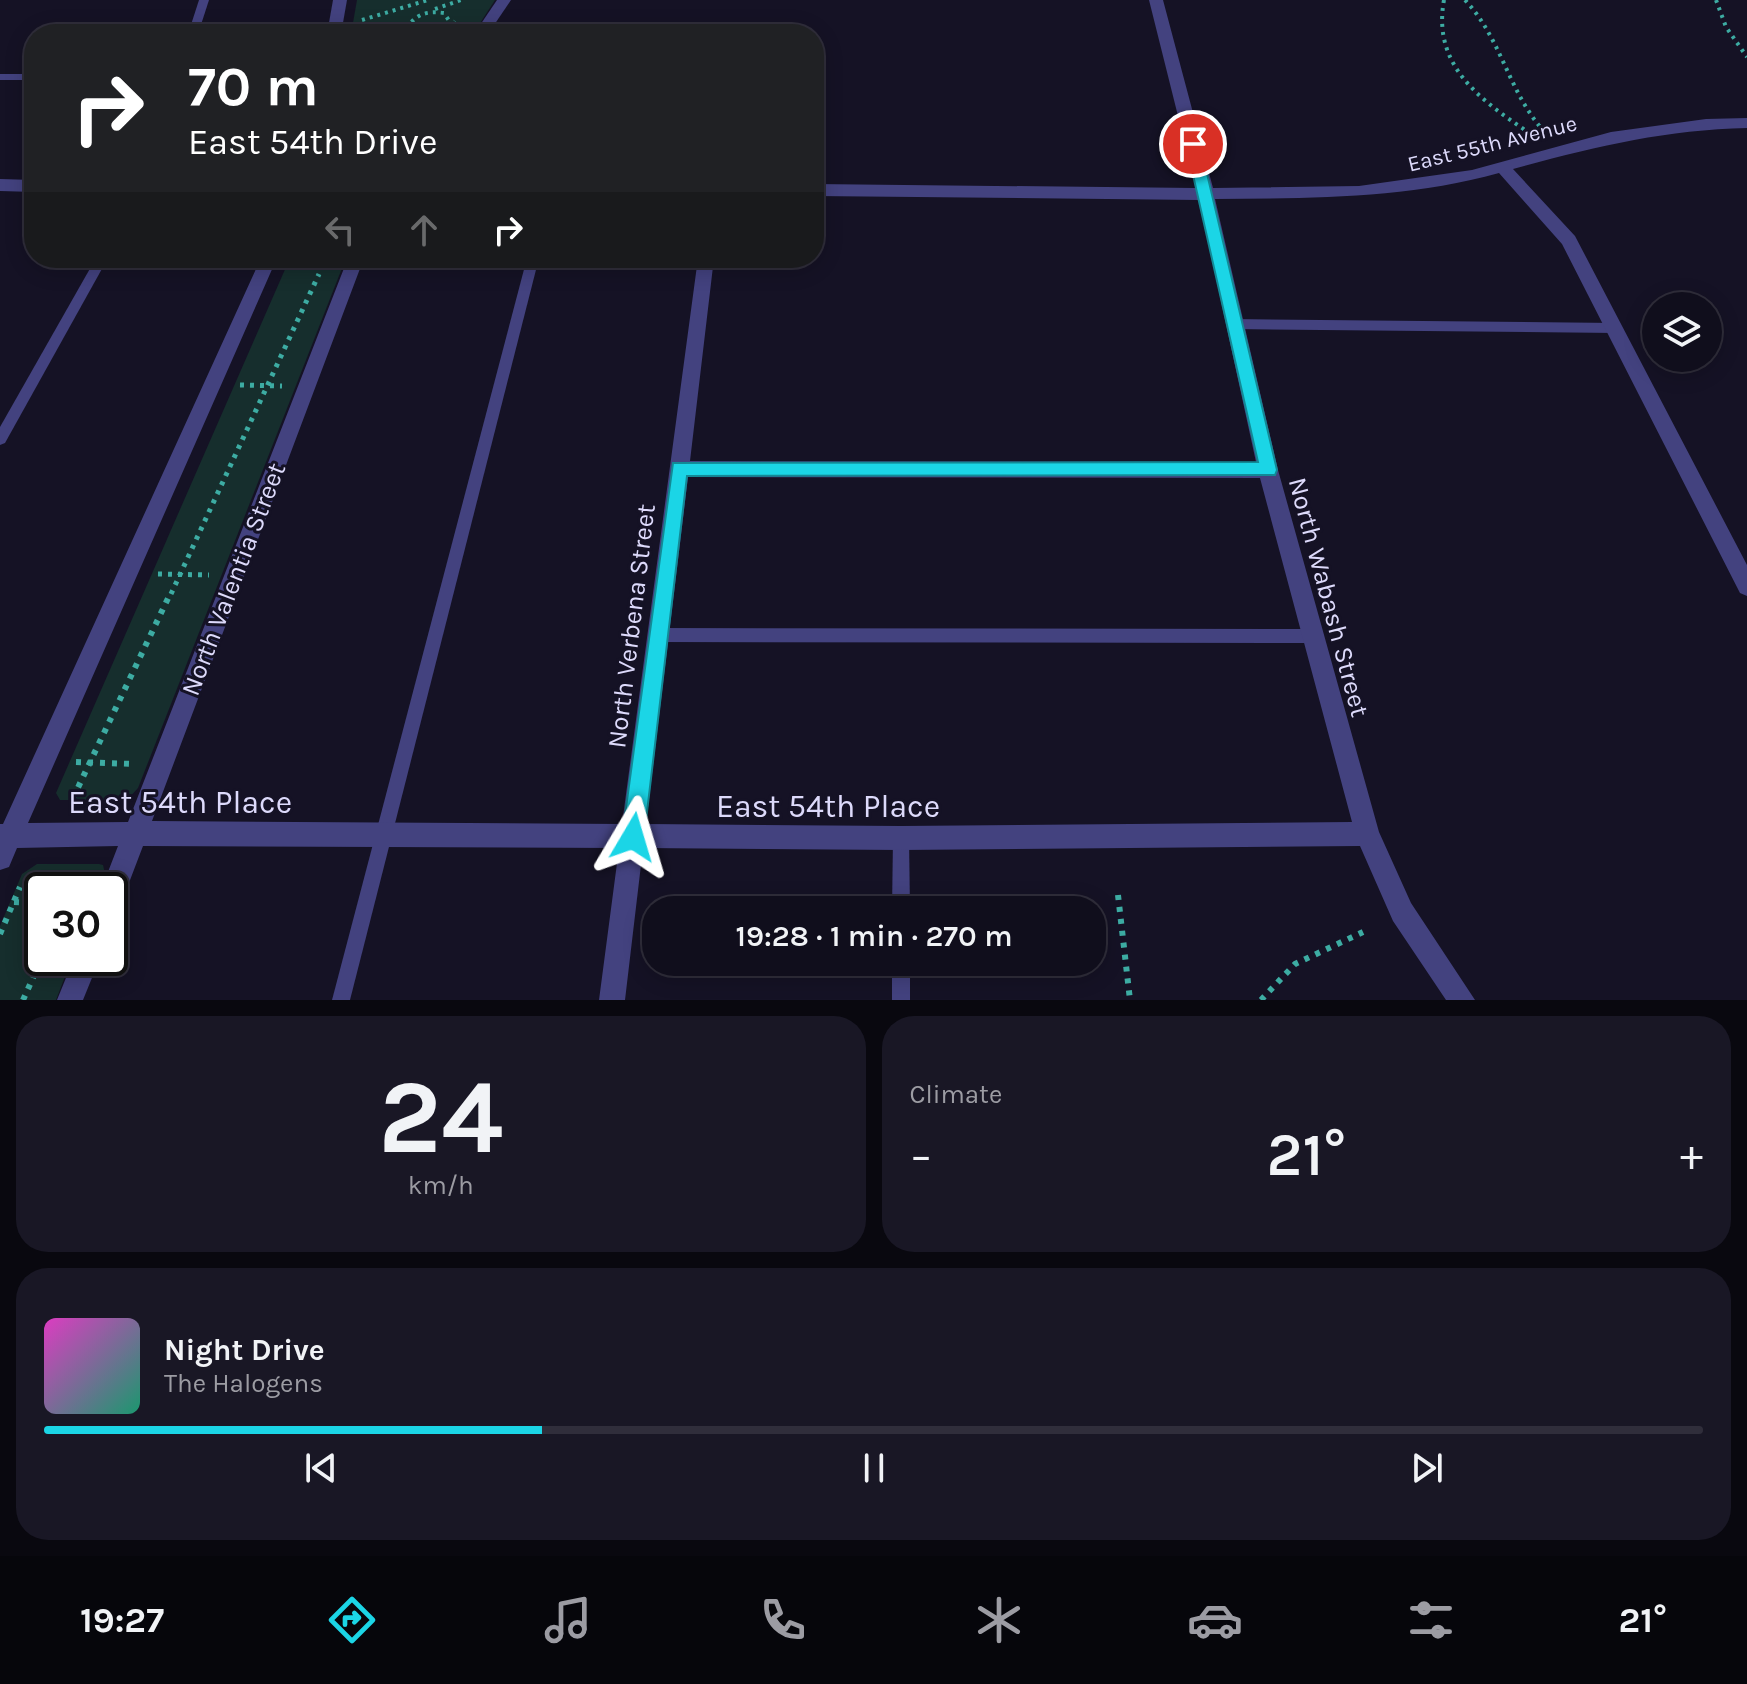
<!DOCTYPE html>
<meta charset="utf-8">
<style>
:root{--surface:#100e1c;--page:#191725;--text:#f1f3f6;--muted:#9c9ca3;--line:#302e3b;--accent:#1bd5e6}
body{margin:0;font-family:Karla,sans-serif;background:var(--page);color:var(--text);height:100vh;display:flex;flex-direction:column;font-size:30px;white-space:nowrap}
*{box-sizing:border-box;margin:0}
p{font-size:26px;color:var(--muted)}
.icon{flex:none;width:44px;height:44px;fill:none;stroke:currentColor;stroke-width:2;stroke-linecap:round;stroke-linejoin:round}
.map{position:relative;height:1000px;overflow:hidden}
.details{display:flex;flex-direction:column;gap:16px;padding:16px;background:#09080f;flex:1}
.details>*{flex:none}
.guide{position:absolute;left:24px;top:24px;width:800px;height:244px;border-radius:32px;box-shadow:0 4px 20px #0003,0 0 0 2px var(--line);background:#202124;color:#fff;overflow:hidden}
.tools{position:absolute;left:1642px;top:292px;display:grid;gap:16px}
.tools a{display:grid;place-items:center;width:80px;height:80px;border-radius:50%;background:var(--surface);box-shadow:0 4px 20px #0003,0 0 0 2px var(--line);font-size:40px}
.speed{position:absolute;left:24px;top:872px;display:flex;gap:16px;font-size:40px;font-weight:700;text-align:center}
.speed>*{display:grid;place-content:center;width:104px;height:104px;border-radius:50%;background:var(--surface);box-shadow:0 4px 20px #0003,0 0 0 2px var(--line);line-height:1}
.speed .limit{border:4px solid #111;border-radius:12px;background:#fff;color:#111}
.pin{position:absolute;display:grid;place-items:center;width:68px;height:68px;color:#fff;margin:-34px;border:4px solid #fff;border-radius:50%;box-shadow:0 2px 8px #0007}
.me{position:absolute;width:88px;margin:-44px;rotate:7deg;stroke-linejoin:round;filter:drop-shadow(0 0 6px #0008)}
.turn{display:flex;align-items:center;gap:28px;height:168px;padding:0 32px;font-size:36px}
.turn .icon{width:104px;height:104px;stroke-width:2.5}
.turn b{display:block;font-size:56px;line-height:68px}
.lanes{display:flex;align-items:center;height:76px;padding:0 32px;background:#0003;justify-content:center;gap:40px;direction:ltr}
.lanes .off{opacity:.35}
.big{font-size:60px;font-weight:600;line-height:1.1}
.details .widget{flex:1;display:flex;flex-direction:column;justify-content:center;gap:12px;min-width:0;padding:0 28px;border-radius:32px;background:var(--page)}
.details .dial{align-items:center;gap:0}
.dial b{font-size:104px;line-height:1}
.song{display:flex;align-items:center;gap:24px}
.cover{width:96px;height:96px;border-radius:12px;background:linear-gradient(135deg,hsl(310 70% 55%),hsl(160 70% 35%))}
.played{height:8px;border-radius:4px;background:linear-gradient(90deg,var(--accent) 30%,var(--line) 30%)}
.keys{display:flex;justify-content:space-around;direction:ltr}
.heat{display:flex;justify-content:space-between;align-items:center;font-size:44px;direction:ltr}
.details .tiles{flex:1;display:grid;gap:16px;grid-template-columns:1fr 1fr}
.widget:last-child{grid-column:span 2}
.trip{position:absolute;left:642px;top:896px;width:464px;height:80px;border-radius:32px;background:var(--surface);box-shadow:0 4px 20px #0003,0 0 0 2px var(--line);font-weight:600;line-height:80px;text-align:center}
.tabs{display:flex;height:128px;justify-content:space-around;align-items:center;background:#06060b;color:var(--muted)}
.tabs .icon{width:56px;height:56px}
.tabs .active{color:var(--accent)}
.tabs b{font-size:36px;color:var(--text)}
.map>svg:first-child{display:block}
.green{fill:#162e2d}
.lines{fill:none;stroke-linecap:round;stroke-linejoin:round}
.path-far2{stroke:#3daca3;stroke-width:4;stroke-dasharray:3 5;stroke-linecap:butt}
.path-far1{stroke:#3daca3;stroke-width:5;stroke-dasharray:4 6;stroke-linecap:butt}
.path{stroke:#3daca3;stroke-width:6;stroke-dasharray:5 7;stroke-linecap:butt}
.service{fill:#43427f;fill-rule:evenodd}
.minor{fill:#43427f;fill-rule:evenodd}
.route{fill:#1bd5e6;stroke:#128a96;stroke-width:2}
.labels{text-anchor:middle;stroke-width:6;stroke-linejoin:round;paint-order:stroke}
.far-street-label{font-size:22px;fill:#dddafb;stroke:#151225}
.street-label{font-size:26px;fill:#dddafb;stroke:#151225}
.near-street-label{font-size:32px;fill:#dddafb;stroke:#151225}
</style>
<div class="map">
<svg width="1747" height="1000" viewBox="0 0 1747 1000">
<rect width="100%" height="100%" fill="#151225"/>
<g class="green">
<path d="M357,0h138l-22,34h-122z"/>
<path d="M290,258h56l-208,530 -11,12h-67l-4,-7z"/>
<path d="M37,864h62l4,1 2,9 -6,16h-57v68h30l-16,42h-56v-74l22,-52z"/>
</g>
<g class="lines">
<g class="path-far2">
<path d="M1444,0c-12,65 35,99 84,132"/>
<path d="M1465,0c36,38 43,90 77,129"/>
<path d="M1716,0l10,27 21,30"/>
<path d="M435,9l26,-9"/>
<path d="M362,20l66,-20"/>
<path d="M381,34l29,-7"/>
<path d="M417,34l-8,-9c9,-12 20,-14 35,-12l6,9 -6,8 -10,4"/>
<path d="M445,34l10,-13"/>
</g>
<g class="path-far1">
<path d="M240,385l42,1"/>
<path d="M158,574l51,1"/>
<path d="M171,594l148,-320"/>
</g>
<g class="path">
<path d="M76,762l59,2"/>
<path d="M73,798l98,-206"/>
<path d="M72,890l2,-3"/>
<path d="M1118,895l12,105"/>
<path d="M14,902l28,1"/>
<path d="M0,934l20,-47"/>
<path d="M23,1000l19,-42"/>
<path d="M1261,1000l34,-36 68,-32"/>
</g>
<g class="service">
<path d="M199,0h10l-11,34h-10z"/>
<rect x="0" y="74" width="34" height="6"/>
<path d="M96,258h12l-103,185 -5,2v-18z"/>
<path d="M527,258h12l-189,742h-18z"/>
<path d="M1233,319l383,4 6,5 -6,5 -383,-4 -6,-5z"/>
<path d="M658,628l653,1 5,2 3,5 -3,5 -5,2 -653,-1 -5,-2 -3,-5 3,-5z"/>
<path d="M901,830l6,2 2,6 1,72h-18l1,-72 2,-6z"/>
<rect x="892" y="962" width="18" height="38"/>
</g>
<g class="minor">
<path d="M333,0h14l-6,34h-14z"/>
<path d="M497,0h14l-23,34h-14z"/>
<path d="M1149,0h14l50,188 146,-2 113,-16 139,-38 95,-13 41,-1v10c-83,2 -154,19 -234,41l62,67 172,329v31l-7,-3 -178,-349 -63,-71c-93,26 -188,25 -284,26l63,271 101,362 32,71 64,97h-29l-53,-79 -33,-75 -459,4 -258,-2 -18,152h-26l20,-152 -476,-2 -24,63 -9,3v-22h-9l17,-44 -101,2 -8,19 -9,3v-46h3l258,-566h16l-249,565 100,-1 220,-564h16l-212,563 470,3 76,-566h16l-24,203 566,1 -57,-262 -385,-4v-12l382,4zM688,477l572,1 92,344 -451,4 -255,-2z"/>
<path d="M0,179l34,1v12l-34,-1z"/>
<path d="M74,958h26l-17,42h-26z"/>
</g>
</g>
<path class="route" d="M1193,139l7,5 77,326 -2,5 -588,1 -43,361 -3,8 -8,3 -8,-3 -3,-8 51,-374 585,-1 -72,-318z"/>
<g class="labels">
<g class="far-street-label">
<text transform="translate(1492 143) rotate(-14)" y="8">East 55th Avenue</text>
</g>
<g class="street-label">
<text transform="translate(233 579) rotate(-69)" y="9">North Valentia Street</text>
<text transform="translate(1329 597) rotate(75)" y="9">North Wabash Street</text>
<text transform="translate(631 626) rotate(-83)" y="9">North Verbena Street</text>
</g>
<g class="near-street-label">
<text x="180" y="813">East 54th Place</text>
<text x="828" y="817">East 54th Place</text>
</g>
</g>
</svg>
<div class="tools">
<a><svg class="icon" aria-label="layers" viewBox="0 0 24 24"><path d="M12 4l9 5-9 5-9-5zM3 14l9 5 9-5"/></svg></a>
</div>
<div class="speed"><div class="limit">30</div></div>
<div class="pin" style="left:1193px;top:144px;background:#d93025"><svg class="icon" aria-label="arrive" viewBox="0 0 24 24"><path d="M6 21V4h12l-3 4 3 4H6"/></svg></div>
<svg class="me" style="left:633px;top:837px" viewBox="-20 -20 40 40"><path d="M0-17L14 15 0 8-14 15z" fill="#1bd5e6" stroke="#fff" stroke-width="4"/></svg>
<div class="trip">19:28 · 1 min · 270 m</div>
<div class="guide">
<div class="turn"><svg class="icon" aria-label="right" viewBox="0 0 24 24"><path d="M7 20v-9h11M14 6l5 5-5 5"/></svg><div><b>70 m</b>East 54th Drive</div></div>
<div class="lanes"><svg class="icon off" aria-label="left" viewBox="0 0 24 24"><path d="M17 20v-9H6M10 6l-5 5 5 5"/></svg><svg class="icon off" aria-label="ahead" viewBox="0 0 24 24"><path d="M12 20V5M6 11l6-6 6 6"/></svg><svg class="icon" aria-label="right" viewBox="0 0 24 24"><path d="M7 20v-9h11M14 6l5 5-5 5"/></svg></div>
</div>
</div>
<section class="details">
<div class="tiles">
<div class="widget dial"><b>24</b><p>km/h</p></div>
<div class="widget"><p>Climate</p>
<div class="heat"><a>−</a><b class="big">21°</b><a>+</a></div>
</div>
<div class="widget">
<div class="song"><i class="cover"></i><div><b>Night Drive</b><p>The Halogens</p></div></div>
<div class="played"></div>
<div class="keys"><svg class="icon" aria-label="previous" viewBox="0 0 24 24"><path d="M18 5L8 12l10 7zM5 5v14"/></svg><svg class="icon" aria-label="pause" viewBox="0 0 24 24"><path d="M8 5v14M16 5v14"/></svg><svg class="icon" aria-label="next" viewBox="0 0 24 24"><path d="M6 5l10 7-10 7zM19 5v14"/></svg></div>
</div>
</div>
</section>
<nav class="tabs">
<b>19:27</b>
<svg class="icon active" aria-label="directions" viewBox="0 0 24 24"><path d="M12 3l9 9-9 9-9-9zM9 14v-3h6M13 9l2 2-2 2"/></svg>
<svg class="icon" aria-label="music" viewBox="0 0 24 24"><path d="M9 18V5l10-2v13"/><circle cx="6" cy="18" r="3"/><circle cx="16" cy="16" r="3"/></svg>
<svg class="icon" aria-label="phone" viewBox="0 0 24 24"><path d="M5 4h4l2 5-3 2q2 4 5 5l2-3 5 2v4C11 20 4 13 5 4z"/></svg>
<svg class="icon" aria-label="climate" viewBox="0 0 24 24"><path d="M12 3v18M4 7l16 10M4 17L20 7"/></svg>
<svg class="icon" aria-label="car" viewBox="0 0 24 24"><path d="M5 17H2v-5l4-1 3-4h7l3 4 3 1v5h-3M9 17h6M6 11h13"/><circle cx="7" cy="17" r="2"/><circle cx="17" cy="17" r="2"/></svg>
<svg class="icon" aria-label="filters" viewBox="0 0 24 24"><path d="M4 7h16M4 17h16"/><circle cx="9" cy="7" r="2"/><circle cx="15" cy="17" r="2"/></svg>
<b>21°</b>
</nav>
